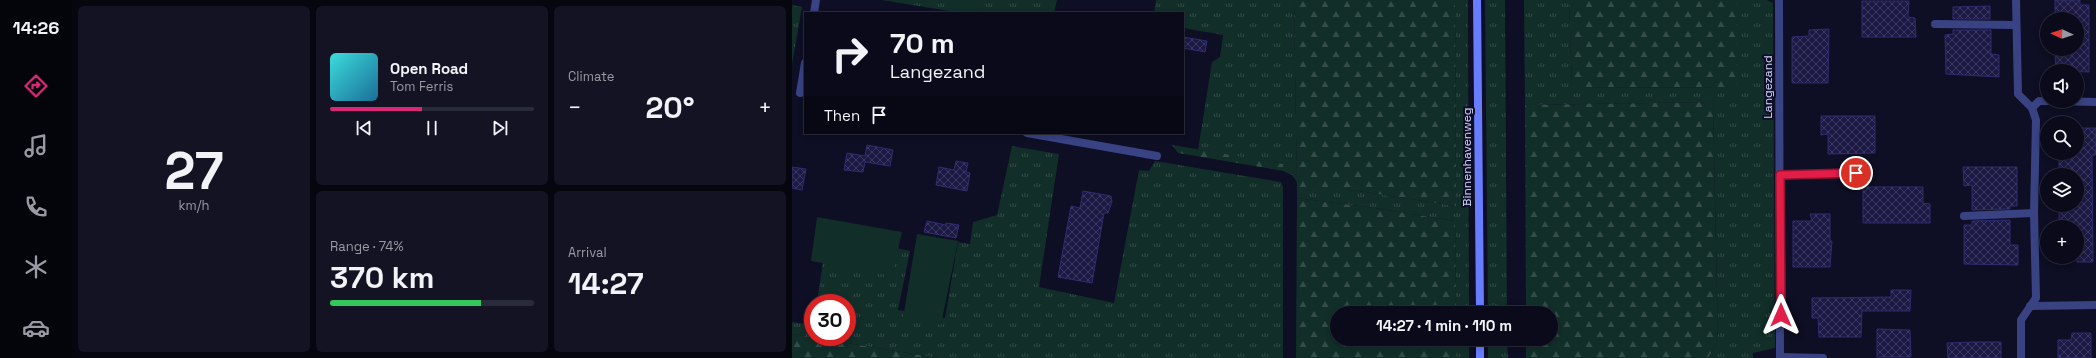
<!DOCTYPE html>
<meta charset="utf-8">
<style>
:root{--surface:#0a0a1b;--page:#131324;--text:#f1f3f6;--muted:#999aa3;--line:#2a2b3a;--accent:#db2777}
body{margin:0;font-family:"Space Grotesk",sans-serif;background:var(--page);color:var(--text);height:100vh;display:flex;flex-direction:column;font-size:15px;white-space:nowrap}
*{box-sizing:border-box;margin:0}
p{font-size:13px;color:var(--muted)}
.icon{flex:none;width:22px;height:22px;fill:none;stroke:currentColor;stroke-width:2;stroke-linecap:round;stroke-linejoin:round}
.map{position:relative;flex:1;overflow:hidden}
.sheet{display:flex;flex-direction:column;gap:6px;padding:6px;background:#06060f;width:720px}
.sheet>*{flex:none}
.guide{position:absolute;left:12px;top:12px;width:380px;height:122px;border-radius:0px;box-shadow:0 2px 6px #0003,0 0 0 1px var(--line);background:#0a0a1b;color:var(--text);overflow:hidden}
.needle{width:26px;rotate:273deg}
.fabs{position:absolute;left:1248px;top:12px;display:grid;gap:8px}
.fabs a{display:grid;place-items:center;width:44px;height:44px;border-radius:50%;background:var(--surface);box-shadow:0 2px 6px #0003,0 0 0 1px var(--line);font-size:20px}
.speed{position:absolute;left:12px;top:294px;display:flex;gap:8px;font-size:20px;font-weight:700;text-align:center}
.speed>*{display:grid;place-content:center;width:52px;height:52px;border-radius:50%;background:var(--surface);box-shadow:0 2px 6px #0003,0 0 0 1px var(--line);line-height:1}
.speed .limit{border:6px solid #d22;background:#fff;color:#111}
.pin{position:absolute;display:grid;place-items:center;width:34px;height:34px;color:#fff;margin:-17px;border:2px solid #fff;border-radius:50%;box-shadow:0 1px 4px #0007}
.me{position:absolute;width:44px;margin:-22px;rotate:0deg;stroke-linejoin:round;filter:drop-shadow(0 0 3px #0008)}
.turn{display:flex;align-items:center;gap:14px;height:84px;padding:0 20px;font-size:18px}
.turn .icon{width:52px;height:52px;stroke-width:2.5}
.turn b{display:block;font-size:28px;line-height:34px}
.then{display:flex;align-items:center;height:38px;padding:0 20px;background:#0003;gap:8px;font-size:15px}
.big{font-size:30px;font-weight:700;line-height:1.1}
.sheet .widget{flex:1;display:flex;flex-direction:column;justify-content:center;gap:6px;min-width:0;padding:0 14px;border-radius:6px;background:var(--page)}
.sheet .dial{align-items:center;gap:0}
.dial b{font-size:52px;line-height:1}
.song{display:flex;align-items:center;gap:12px}
.cover{width:48px;height:48px;border-radius:6px;background:linear-gradient(135deg,hsl(180 70% 55%),hsl(200 70% 35%))}
.played{height:4px;border-radius:2px;background:linear-gradient(90deg,var(--accent) 45%,var(--line) 45%)}
.keys{display:flex;justify-content:space-around;direction:ltr}
.heat{display:flex;justify-content:space-between;align-items:center;font-size:22px;direction:ltr}
.charge{height:6px;border-radius:3px;background:linear-gradient(90deg,#34c759 74%,var(--line) 0)}
.sheet .tiles{flex:1;display:grid;gap:6px;grid-template-columns:repeat(3,1fr)}
.widget:first-child{grid-row:span 2}
.trip{position:absolute;left:538px;top:306px;width:228px;height:40px;border-radius:20px;background:var(--surface);box-shadow:0 2px 6px #0003,0 0 0 1px var(--line);font-weight:700;line-height:40px;text-align:center}
main{display:flex;flex:1;min-height:0}
.tab-bar{display:flex;flex-direction:column;width:72px;justify-content:space-around;align-items:center;background:#04040b;color:var(--muted)}
.tab-bar .icon{width:28px;height:28px}
.tab-bar .on{color:var(--accent)}
.tab-bar b{font-size:18px;color:var(--text)}
.map>svg:first-child{display:block}
.grass{fill:url(#grass-tufts)}
.forest{fill:url(#forest-firs)}
.pitch{fill:#112e29}
.building{fill:url(#building-cross-hatch);stroke:#2f2c71}
.lines{fill:none;stroke-linecap:round;stroke-linejoin:round}
.street{stroke:#394283;stroke-width:8}
.secondary{stroke:#687cff;stroke-width:8}
.route-casing{stroke:#92132f;stroke-width:10}
.route{stroke:#e11d48;stroke-width:7}
.labels{text-anchor:middle;stroke-width:4;stroke-linejoin:round;paint-order:stroke}
.street-label{font-size:12px;fill:#d1d3ff;stroke:#0e0e24}
</style>
<main>
<nav class="tab-bar">
<b>14:26</b>
<svg class="icon on" aria-label="directions" viewBox="0 0 24 24"><path d="M12 3l9 9-9 9-9-9zM9 14v-3h6M13 9l2 2-2 2"/></svg>
<svg class="icon" aria-label="music" viewBox="0 0 24 24"><path d="M9 18V5l10-2v13"/><circle cx="6" cy="18" r="3"/><circle cx="16" cy="16" r="3"/></svg>
<svg class="icon" aria-label="phone" viewBox="0 0 24 24"><path d="M5 4h4l2 5-3 2q2 4 5 5l2-3 5 2v4C11 20 4 13 5 4z"/></svg>
<svg class="icon" aria-label="climate" viewBox="0 0 24 24"><path d="M12 3v18M4 7l16 10M4 17L20 7"/></svg>
<svg class="icon" aria-label="car" viewBox="0 0 24 24"><path d="M5 17H2v-5l4-1 3-4h7l3 4 3 1v5h-3M9 17h6M6 11h13"/><circle cx="7" cy="17" r="2"/><circle cx="17" cy="17" r="2"/></svg>
</nav>
<section class="sheet">
<div class="tiles">
<div class="widget dial"><b>27</b><p>km/h</p></div>
<div class="widget">
<div class="song"><i class="cover"></i><div><b>Open Road</b><p>Tom Ferris</p></div></div>
<div class="played"></div>
<div class="keys"><svg class="icon" aria-label="previous" viewBox="0 0 24 24"><path d="M18 5L8 12l10 7zM5 5v14"/></svg><svg class="icon" aria-label="pause" viewBox="0 0 24 24"><path d="M8 5v14M16 5v14"/></svg><svg class="icon" aria-label="next" viewBox="0 0 24 24"><path d="M6 5l10 7-10 7zM19 5v14"/></svg></div>
</div>
<div class="widget"><p>Climate</p>
<div class="heat"><a>−</a><b class="big">20°</b><a>+</a></div>
</div>
<div class="widget"><p>Range · 74%</p><b class="big">370 km</b><div class="charge"></div></div>
<div class="widget"><p>Arrival</p><b class="big">14:27</b></div>
</div>
</section>
<div class="map">
<svg width="1304" height="358" viewBox="0 0 1304 358">
<defs>
<pattern id="grass-tufts" width="24" height="20" patternUnits="userSpaceOnUse"><rect width="24" height="20" fill="#112e29"/><path d="M3 7l-1-3M5 7V3M7 7l1-3M15 17l-1-3M17 17v-4M19 17l1-3" fill="none" stroke="#334b49"/></pattern>
<pattern id="forest-firs" width="22" height="20" patternUnits="userSpaceOnUse"><rect width="22" height="20" fill="#112e29"/><path d="M5 1l3.5 6h-7zM16 11l3.5 6h-7z" fill="#334b49"/></pattern>
<pattern id="building-cross-hatch" width="8" height="8" patternUnits="userSpaceOnUse"><rect width="8" height="8" fill="#1c1a45"/><path d="M0 0l8 8M0 8l8-8" fill="none" stroke="#3c3a61"/></pattern>
</defs>
<rect width="100%" height="100%" fill="#0e0e24"/>
<g class="grass">
<path d="M90,0h175l-3,13h-93z"/>
<path d="M364,0h138l3,182 -5,-7 -9,-4v-7l-85,-14 14,-88 8,-5 3,-22 -40,-7v-15h-29z"/>
<path d="M663,0h13l1,313h-13l-1,-92 -81,-13 -77,-10v-7l48,-2 111,17z"/>
<path d="M693,0h20l2,313h-19z"/>
<path d="M732,0h45l3,88 164,-1v-87h31l6,3 2,345 -22,5v5h-45l10,-17 -5,-239 -188,3z"/>
<path d="M0,5l10,2 -10,57z"/>
<path d="M220,146l47,8 -20,133 75,16 25,-133 10,1 6,-10 126,21 2,5v171h-345l-146,-24v-12l21,3v12h34v-34h-30l10,-70 83,18 -12,59 47,8 13,-76 12,2 3,-22 24,-7z"/>
<rect x="664" y="339" width="13" height="19"/>
<path d="M696,339h19l1,19h-20z"/>
</g>
<g class="forest">
<path d="M502,0h161l1,206 -111,-17 -14,3 -34,-1z"/>
<path d="M777,0h167v87l-164,1z"/>
<path d="M921,102l5,239 -10,17h-182v-19h25v-26h-25l-1,-208z"/>
<path d="M380,145l111,19v7l-105,-18z"/>
<path d="M505,198l77,10 81,13 1,92h-119v26h119v19h-160z"/>
<path d="M0,334l146,24h-146z"/>
</g>
<g class="pitch">
<path d="M157,0h30l-3,13h-4l-25,-4z"/>
<path d="M25,217l85,15 -10,44 -81,-15z"/>
<path d="M125,234l41,7 -17,84 -38,-7z"/>
</g>
<g class="building">
<path d="M1263,0h25v5h9v67l-33,-1 -1,-19h15v-3h7v-30h-22z"/>
<path d="M1070,1h47l-1,16 7,1 1,19h-54z"/>
<path d="M1198,6v13h-37v-12z"/>
<path d="M1037,29l-1,54h-36v-46l17,-1v-6z"/>
<path d="M1161,30h38v24l8,1v22l-53,-3 -1,-39 8,-1z"/>
<path d="M391,37l24,4 -2,11 -22,-4z"/>
<path d="M1029,116h54v37l-47,1v-20l-7,1z"/>
<path d="M1285,128h19v27h-4l1,107h-16v-35h-3v-5h-15v-17h18v-30h-18v-22h18z"/>
<path d="M75,145l26,5 -3,16 -25,-4 -2,10 -19,-2 3,-17 18,3z"/>
<path d="M164,161l12,2 -2,9 4,1 -3,18 -31,-6 3,-18 15,3z"/>
<path d="M0,167l14,2 -4,21 -10,-2z"/>
<path d="M1171,167h54v39h-7v3l-38,1v-25l-8,1z"/>
<path d="M1071,187h60v16l7,1v19h-67z"/>
<path d="M291,191l28,5 1,6 -4,11h-4l-12,70 -34,-6 13,-71 9,2z"/>
<path d="M1018,214h20v27h2l-2,26h-37v-46h19z"/>
<path d="M1218,220v25h8v20l-54,-1v-39h8v-4z"/>
<path d="M135,221l19,4v-2l13,2 -3,13 -32,-6z"/>
<path d="M1099,290h20l-1,21h-48l-1,26h-42l-1,-19h-6v-20l79,-1z"/>
<path d="M1085,329l33,1 1,27h-34z"/>
<path d="M1280,333h19v25h-33v-18h13z"/>
<path d="M1182,342h27v16h-53l-1,-15z"/>
</g>
<g class="lines">
<g class="street">
<path d="M987,0l1,358"/>
<path d="M1224,0l2,94 14,14 4,12 -2,93 2,85 -15,22v38"/>
<path d="M22,13l2,-13"/>
<path d="M1143,24l81,1"/>
<path d="M8,93l5,-30"/>
<path d="M1263,101l41,1"/>
<path d="M1240,108l7,-7h8"/>
<path d="M235,133l130,23"/>
<path d="M988,175l75,-2"/>
<path d="M1172,216l70,-3"/>
<path d="M1238,306l66,-1"/>
<path d="M989,357l42,1"/>
</g>
<g class="secondary">
<path d="M685,0l3,313"/>
<path d="M688,339v19"/>
</g>
</g>
<g class="lines">
<defs>
<path id="route" d="M989,315l-1,-140 76,-2"/>
</defs>
<use href="#route" class="route-casing"/>
<use href="#route" class="route"/>
</g>
<g class="labels">
<g class="street-label">
<text transform="translate(976 87) rotate(-90)" y="4">Langezand</text>
<text transform="translate(675 157) rotate(-90)" y="4">Binnenhavenweg</text>
</g>
</g>
</svg>
<div class="fabs">
<a><svg class="needle" viewBox="-14 -14 28 28"><path d="M0-13l5 13h-10z" fill="#e53935"/><path d="M0 13l5-13h-10z" fill="#999aa3"/></svg></a>
<a><svg class="icon" aria-label="sound" viewBox="0 0 24 24"><path d="M4 9h4l5-4v14l-5-4H4zM17 9q2 3 0 6"/></svg></a>
<a><svg class="icon" aria-label="search" viewBox="0 0 24 24"><circle cx="10" cy="10" r="6"/><path d="M15 15l6 6"/></svg></a>
<a><svg class="icon" aria-label="layers" viewBox="0 0 24 24"><path d="M12 4l9 5-9 5-9-5zM3 14l9 5 9-5"/></svg></a>
<a>+</a>
</div>
<div class="speed"><div class="limit">30</div></div>
<div class="pin" style="left:1064px;top:173px;background:#d93025"><svg class="icon" aria-label="arrive" viewBox="0 0 24 24"><path d="M6 21V4h12l-3 4 3 4H6"/></svg></div>
<svg class="me" style="left:989px;top:315px" viewBox="-20 -20 40 40"><path d="M0-17L14 15 0 8-14 15z" fill="#e11d48" stroke="#fff" stroke-width="4"/></svg>
<div class="trip">14:27 · 1 min · 110 m</div>
<div class="guide">
<div class="turn"><svg class="icon" aria-label="right" viewBox="0 0 24 24"><path d="M7 20v-9h11M14 6l5 5-5 5"/></svg><div><b>70 m</b>Langezand</div></div>
<div class="then">Then<svg class="icon" aria-label="arrive" viewBox="0 0 24 24"><path d="M6 21V4h12l-3 4 3 4H6"/></svg></div>
</div>
</div>
</main>
